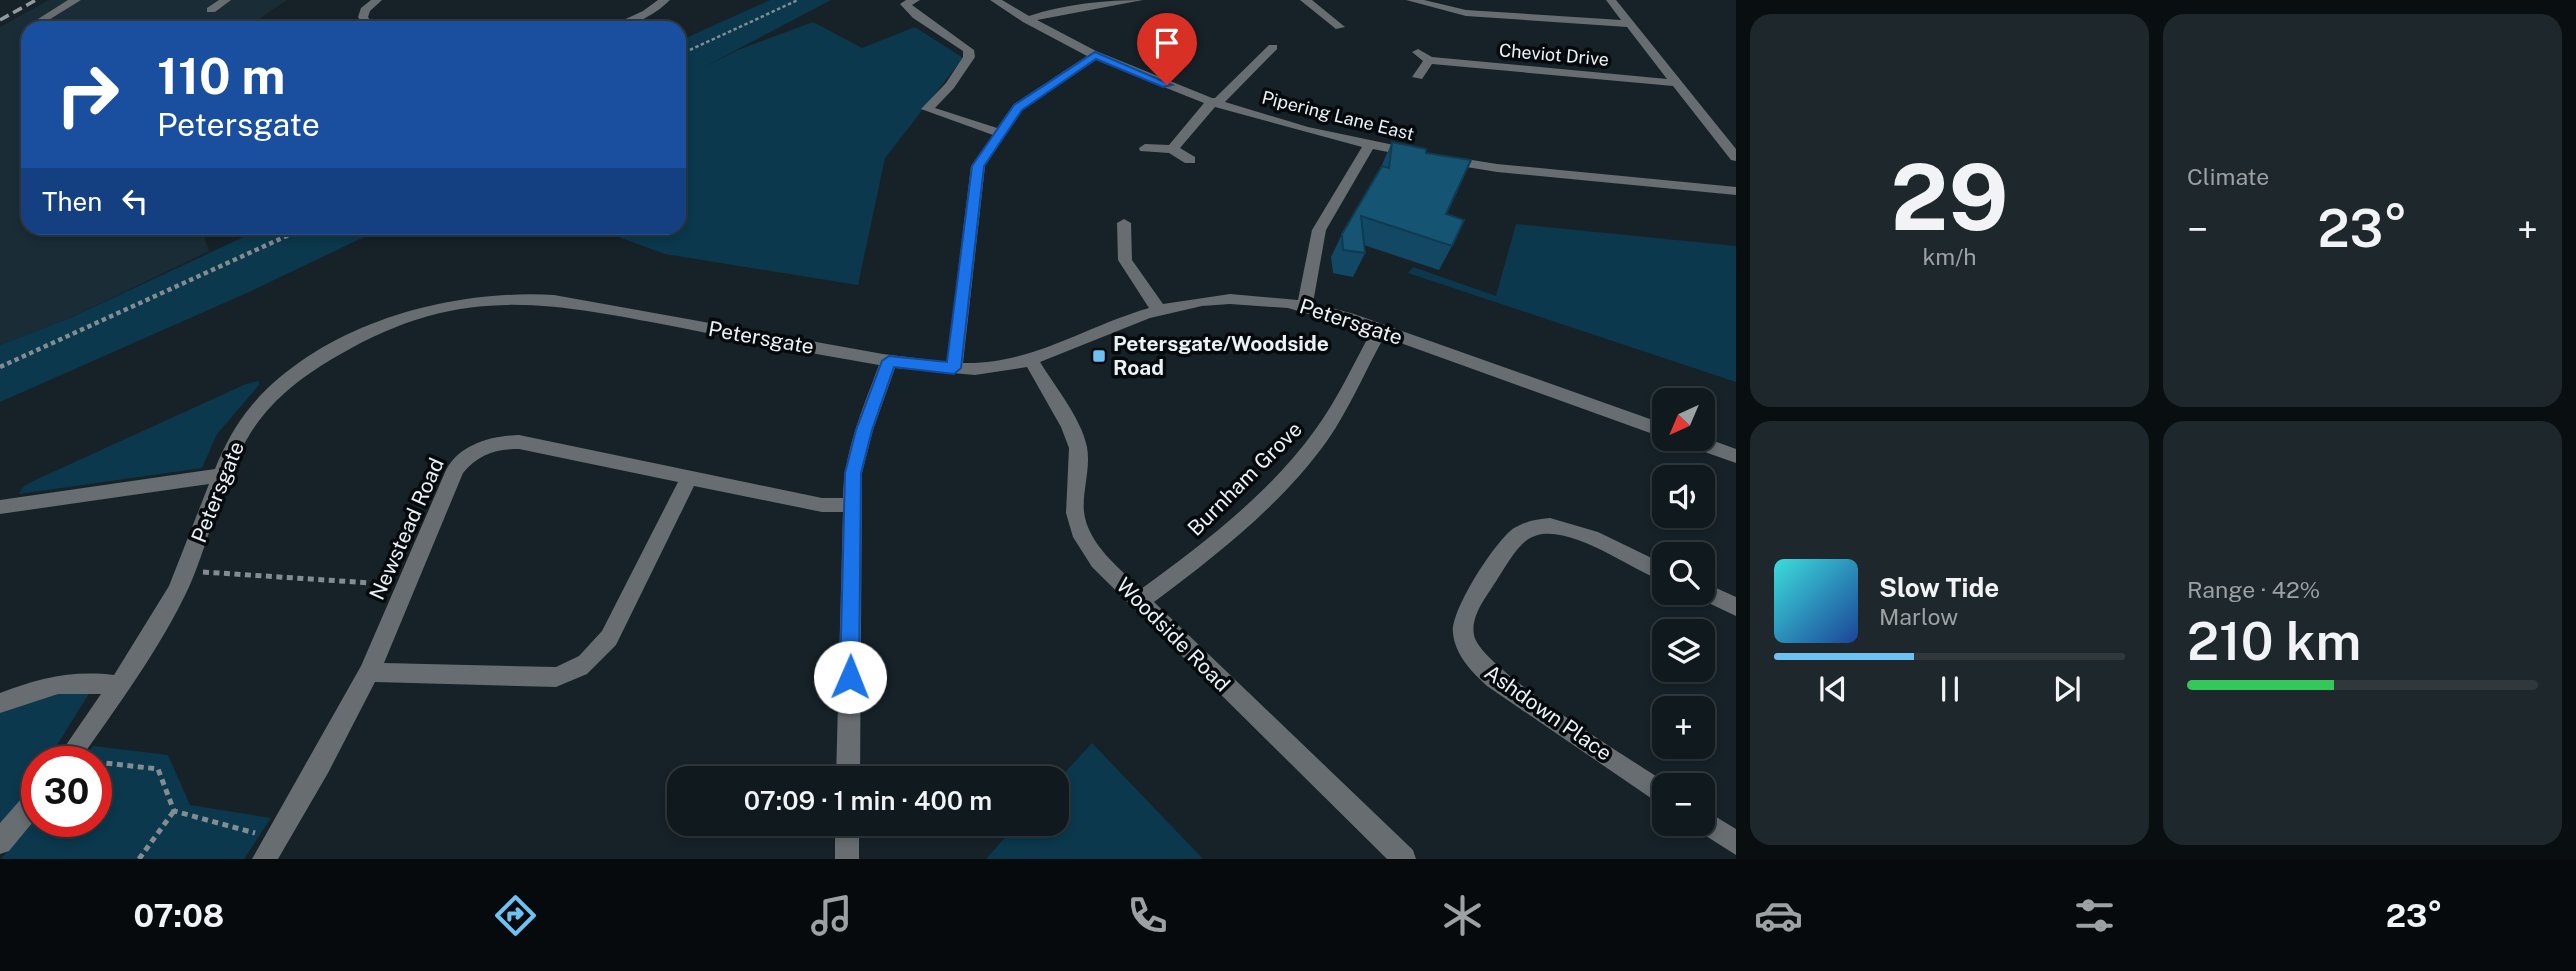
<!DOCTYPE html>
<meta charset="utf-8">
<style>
:root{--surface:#101a1e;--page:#1e272b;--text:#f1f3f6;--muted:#9ca1a4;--line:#30383c;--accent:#6dc2f3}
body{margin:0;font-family:"Public Sans",sans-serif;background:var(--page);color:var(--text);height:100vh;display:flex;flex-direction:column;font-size:26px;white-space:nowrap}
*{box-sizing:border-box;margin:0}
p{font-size:23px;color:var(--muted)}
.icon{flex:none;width:38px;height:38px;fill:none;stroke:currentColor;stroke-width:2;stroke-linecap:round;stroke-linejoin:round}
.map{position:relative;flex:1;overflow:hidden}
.drawer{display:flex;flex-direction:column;gap:14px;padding:14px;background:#090e10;width:840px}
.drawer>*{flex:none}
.hud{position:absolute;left:21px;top:21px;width:665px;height:214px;border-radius:21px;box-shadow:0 4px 10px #0003,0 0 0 2px var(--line);background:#1a4fa0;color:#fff;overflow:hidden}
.needle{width:46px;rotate:224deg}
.tools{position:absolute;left:1652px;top:388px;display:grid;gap:14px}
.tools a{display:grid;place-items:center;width:63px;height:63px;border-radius:14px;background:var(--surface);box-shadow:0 4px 10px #0003,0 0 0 2px var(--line);font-size:35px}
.speed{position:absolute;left:21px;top:746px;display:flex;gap:14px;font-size:35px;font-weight:700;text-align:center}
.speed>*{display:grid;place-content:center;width:91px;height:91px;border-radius:50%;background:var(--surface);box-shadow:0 4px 10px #0003,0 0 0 2px var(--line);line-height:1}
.speed .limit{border:10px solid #d22;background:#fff;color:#111}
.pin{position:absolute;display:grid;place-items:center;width:60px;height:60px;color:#fff;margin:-72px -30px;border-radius:50% 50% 50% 0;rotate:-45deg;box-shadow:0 0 7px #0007}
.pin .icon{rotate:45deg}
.me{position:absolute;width:77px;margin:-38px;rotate:1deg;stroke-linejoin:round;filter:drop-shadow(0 0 5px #0008)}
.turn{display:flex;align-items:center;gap:24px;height:147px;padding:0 21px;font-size:32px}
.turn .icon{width:91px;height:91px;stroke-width:2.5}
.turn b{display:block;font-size:49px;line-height:60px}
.then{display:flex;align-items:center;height:66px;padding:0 21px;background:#0003;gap:14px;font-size:26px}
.big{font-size:52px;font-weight:600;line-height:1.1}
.drawer .widget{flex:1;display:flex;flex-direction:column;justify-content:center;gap:10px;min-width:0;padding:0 24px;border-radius:21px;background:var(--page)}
.drawer .dial{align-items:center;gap:0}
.dial b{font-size:91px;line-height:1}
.song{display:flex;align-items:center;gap:21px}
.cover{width:84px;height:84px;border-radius:10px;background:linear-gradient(135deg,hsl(180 70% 55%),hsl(220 70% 35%))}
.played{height:7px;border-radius:4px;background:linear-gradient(90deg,var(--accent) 40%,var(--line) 40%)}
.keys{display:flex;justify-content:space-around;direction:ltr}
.heat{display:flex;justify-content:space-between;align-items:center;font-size:38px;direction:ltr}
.charge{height:10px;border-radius:5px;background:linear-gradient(90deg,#34c759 42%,var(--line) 0)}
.drawer .tiles{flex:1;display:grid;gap:14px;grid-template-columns:repeat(2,1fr)}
.trip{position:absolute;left:667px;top:766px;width:402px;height:70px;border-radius:21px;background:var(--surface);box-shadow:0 4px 10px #0003,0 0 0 2px var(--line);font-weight:600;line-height:70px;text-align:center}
.tab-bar{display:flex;height:112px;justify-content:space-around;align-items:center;background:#060a0c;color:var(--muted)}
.tab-bar .icon{width:49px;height:49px}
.tab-bar .current{color:var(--accent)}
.tab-bar b{font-size:32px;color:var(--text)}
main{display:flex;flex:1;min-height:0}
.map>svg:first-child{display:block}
.built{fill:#1a2c36}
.green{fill:#0b384d}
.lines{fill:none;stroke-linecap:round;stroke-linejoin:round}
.path-far2{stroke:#828c91;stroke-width:2.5;stroke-dasharray:3.5 2.5;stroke-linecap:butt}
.path-far1{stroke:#828c91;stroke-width:4.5;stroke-dasharray:4.5 3.5;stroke-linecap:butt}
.path{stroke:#828c91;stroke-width:5;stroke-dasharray:6 4.5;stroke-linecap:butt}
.minor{fill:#676d70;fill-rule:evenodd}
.rail{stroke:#909a9f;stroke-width:3.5;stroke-dasharray:10 5;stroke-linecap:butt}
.wall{fill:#124863}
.building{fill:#155473;stroke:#0f3b50;stroke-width:2}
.route{fill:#1a73e8;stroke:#114b97;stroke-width:2}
.poi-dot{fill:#6dc2f3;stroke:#060a0d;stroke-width:2.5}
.labels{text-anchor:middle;stroke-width:7;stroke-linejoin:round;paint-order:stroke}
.far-street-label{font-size:18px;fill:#eaf2f7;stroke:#060a0d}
.street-label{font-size:21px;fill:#eaf2f7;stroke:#060a0d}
.poi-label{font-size:21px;font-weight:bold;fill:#eaf2f7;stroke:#060a0d;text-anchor:start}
</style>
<main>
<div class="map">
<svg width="1736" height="859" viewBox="0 0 1736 859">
<rect width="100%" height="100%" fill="#162228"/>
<path class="built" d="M49,0h238l-41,28h-218v200h173l8,23 -139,67 -70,27v-318z"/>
<g class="green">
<path d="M770,0h61l-129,68 36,-18 75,-28 49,26 53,-21 48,31 -78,100 -27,127 -193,-31 -71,-26h85v-187z"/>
<path d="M345,20l1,3 -20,5h-80l11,-7 28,5z"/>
<path d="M1516,224l220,22v136l-328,-109 5,-6 83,29z"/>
<path d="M263,228h120l-134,64 -249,110v-57l70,-27z"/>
<path d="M259,381v4l-42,49 -15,34 -183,26 4,-7 10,-6 213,-97z"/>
<path d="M90,692l-43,69h-10c0,27 -19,44 -37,63v-114l41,-17z"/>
<path d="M1092,743l111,116h-217l31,-35h40v-43z"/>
<path d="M93,746l75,9 22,50 81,13 -27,41h-243l36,-45v7h59v-60h-16z"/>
</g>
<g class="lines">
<path class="path-far2" d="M679,55l119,-55"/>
<path class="path-far1" d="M0,367l304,-139"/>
<g class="path">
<path d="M203,572l184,12"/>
<path d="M96,762l62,7 16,42 81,22"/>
<path d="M139,859l35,-48"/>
</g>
<g class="minor">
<path d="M68,0h13l-34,21 -9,-2z"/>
<path d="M219,0h12l-16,12h-8v-4z"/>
<path d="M371,0h11l-12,11 -2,6 8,11h-11l-7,-11 3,-9z"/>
<path d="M658,0h12c-17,17 -41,28 -64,28l37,-17z"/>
<path d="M906,0h14l-8,5 62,45 1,7 -21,31 -19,20 62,20 17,-24 73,-48 -64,-34 -33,-22h12l27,16c36,-12 76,-16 114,-16l-106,20 59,31 116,47h3l54,-53h8v4l-52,53 83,25 105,22 6,4 -6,4 -40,-8 -47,81 -13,73 41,11 310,110v14l-280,-101c-19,34 -34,71 -57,104 -46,64 -110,114 -173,161l259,248 3,9h-29l-295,-292 -19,-30 -7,-24 3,-65 -8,-21 -34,-60 -52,8 -80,-7 -22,62 -11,43 -2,306h-24l7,-267h-21l-128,-26 -78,159 -29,29 -31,13 -181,-5 -47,91 -50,86h-26l109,-193 85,-196c14,-26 45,-34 73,-35l303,63h21c1,-47 20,-90 36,-133 -64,-11 -128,-23 -192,-36 -134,-25 -222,-48 -348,26 -37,21 -71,47 -92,84 -27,46 -37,100 -58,148 -29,62 -71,118 -110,174h-24l46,-67h-43l-58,19v-20c39,-15 72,-23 114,-18l55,-89 40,-102 -209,30v-14l215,-31c9,-23 21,-45 37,-64 71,-82 198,-116 302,-110l329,59 64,8 24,-196 22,-31 -72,-26 25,-26 17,-26v-6l-50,-33 -13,-14zM1096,60l108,43 -35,42 -24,-1 -6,4 1,3 29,2 16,10h10v-6l-15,-9 35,-41 147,40 -50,83 -14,70 -68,-6 -67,10 -31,-44 -1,-37 -7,-4 -7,4 1,37 31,48c-63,18 -118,57 -186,55l22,-197 37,-56zM1230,304l58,4 83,24c-18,33 -34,68 -56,98 -46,64 -111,113 -174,159 -22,-21 -53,-45 -57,-77 -2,-21 7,-44 3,-65 -6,-29 -31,-59 -47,-85l110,-44 52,-12zM519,449l159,33 -76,149 -23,25 -23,11 -172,-4 79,-190c15,-18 32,-24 56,-24z"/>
<path d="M1300,0h12l33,27 -9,2z"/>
<path d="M1406,0h18l42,10 155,10 -15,-20h10l120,149v12l-5,-1 -58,-74 -241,-22 -10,15 -10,-2 11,-16 -11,-9 6,-3 14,8 235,22 -40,-52 -161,-11z"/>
<path d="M1447,156l50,8 239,23v8l-239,-23 -55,-9v-6z"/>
<path d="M1703,437l33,12v14l-54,-19 -3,-5z"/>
<path d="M1550,518l48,14 66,32v17c-33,-10 -103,-66 -137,-41 -12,9 -21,26 -29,38 -10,17 -28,37 -24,57 6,34 162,127 197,151h-7v21l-177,-121c-15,-14 -32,-31 -34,-53 -3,-22 42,-92 61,-105 12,-7 23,-9 36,-10z"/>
<path d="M1703,582l33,15v19l-40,-19 -2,-4h9z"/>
<path d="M37,786v31l-28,34 -9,3v-31l29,-33z"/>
<path d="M1703,809l33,20v26l-41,-26 -3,-5h11z"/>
<rect x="835" y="824" width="24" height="35"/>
</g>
<path class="rail" d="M0,20l36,-20"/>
</g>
<path class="wall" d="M1392,142l34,11 20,61 6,32 -13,24 -75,-25 1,8 -12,24 -20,-4 -2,-16 11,-23 39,-67z"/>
<path class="building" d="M1392,142l34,7v4l45,7 -25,54 18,6 -12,26 -91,-30 4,37 -22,-3 -1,-16 40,-68 7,2z"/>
<path class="route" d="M1095,52l77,33 -9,2 -67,-28 -74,51 -38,56 -23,202 -7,6 -60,-7 -22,63 -11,43 -2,204 -2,7 -7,2 -7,-2 -3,-7 5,-204 11,-43 26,-69 7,-5 58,6 25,-196 42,-61z"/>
<rect class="poi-dot" x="1092" y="349" width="14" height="14" rx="3.5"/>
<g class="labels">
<g class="far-street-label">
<text transform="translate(1554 55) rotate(5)" y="6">Cheviot Drive</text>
<text transform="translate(1338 116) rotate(14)" y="6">Pipering Lane East</text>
</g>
<g class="street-label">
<text transform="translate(1351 322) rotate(18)" y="7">Petersgate</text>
<text transform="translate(761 338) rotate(10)" y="7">Petersgate</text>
<text transform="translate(1245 479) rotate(-45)" y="7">Burnham Grove</text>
<text transform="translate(218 492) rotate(-68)" y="7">Petersgate</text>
<text transform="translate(407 529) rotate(-66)" y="7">Newstead Road</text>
<text transform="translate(1173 635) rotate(45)" y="7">Woodside Road</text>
<text transform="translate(1548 713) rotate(35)" y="7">Ashdown Place</text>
</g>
<g class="poi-label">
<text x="1113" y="351">Petersgate/Woodside<tspan x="1113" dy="24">Road</tspan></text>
</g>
</g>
</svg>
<div class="tools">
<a><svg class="needle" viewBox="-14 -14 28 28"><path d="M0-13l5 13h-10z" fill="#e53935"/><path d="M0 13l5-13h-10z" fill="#9ca1a4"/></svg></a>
<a><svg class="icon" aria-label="sound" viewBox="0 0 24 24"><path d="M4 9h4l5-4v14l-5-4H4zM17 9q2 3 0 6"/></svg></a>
<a><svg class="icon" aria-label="search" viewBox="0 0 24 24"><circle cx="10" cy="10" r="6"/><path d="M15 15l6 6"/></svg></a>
<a><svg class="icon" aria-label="layers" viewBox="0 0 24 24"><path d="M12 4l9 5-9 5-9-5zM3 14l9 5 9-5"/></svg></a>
<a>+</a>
<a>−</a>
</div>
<div class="speed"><div class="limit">30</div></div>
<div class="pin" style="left:1167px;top:85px;background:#d93025"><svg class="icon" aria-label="arrive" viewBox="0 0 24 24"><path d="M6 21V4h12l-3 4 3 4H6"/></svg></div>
<svg class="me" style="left:850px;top:677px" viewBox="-20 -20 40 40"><circle r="19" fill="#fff"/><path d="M0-13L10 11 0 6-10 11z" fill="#1a73e8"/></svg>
<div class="trip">07:09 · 1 min · 400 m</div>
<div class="hud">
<div class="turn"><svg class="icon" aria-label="right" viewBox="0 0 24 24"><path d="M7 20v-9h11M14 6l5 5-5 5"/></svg><div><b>110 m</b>Petersgate</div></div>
<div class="then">Then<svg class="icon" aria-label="left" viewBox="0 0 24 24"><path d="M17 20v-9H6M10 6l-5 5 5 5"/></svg></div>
</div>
</div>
<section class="drawer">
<div class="tiles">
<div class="widget dial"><b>29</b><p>km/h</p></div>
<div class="widget"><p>Climate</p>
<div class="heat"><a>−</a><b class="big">23°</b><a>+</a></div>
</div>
<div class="widget">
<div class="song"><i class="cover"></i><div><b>Slow Tide</b><p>Marlow</p></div></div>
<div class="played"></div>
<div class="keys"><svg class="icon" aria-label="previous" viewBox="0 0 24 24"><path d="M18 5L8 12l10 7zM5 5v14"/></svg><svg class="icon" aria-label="pause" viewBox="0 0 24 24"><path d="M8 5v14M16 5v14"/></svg><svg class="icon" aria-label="next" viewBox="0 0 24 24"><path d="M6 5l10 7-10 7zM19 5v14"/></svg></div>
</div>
<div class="widget"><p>Range · 42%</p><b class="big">210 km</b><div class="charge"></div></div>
</div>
</section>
</main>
<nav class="tab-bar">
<b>07:08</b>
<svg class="icon current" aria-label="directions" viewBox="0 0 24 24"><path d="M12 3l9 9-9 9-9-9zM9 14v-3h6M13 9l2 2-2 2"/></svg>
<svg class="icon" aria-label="music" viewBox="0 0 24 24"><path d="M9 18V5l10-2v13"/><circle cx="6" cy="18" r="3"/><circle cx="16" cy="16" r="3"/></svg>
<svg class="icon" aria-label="phone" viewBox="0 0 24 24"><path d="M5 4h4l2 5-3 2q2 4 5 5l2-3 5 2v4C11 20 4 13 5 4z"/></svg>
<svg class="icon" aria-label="climate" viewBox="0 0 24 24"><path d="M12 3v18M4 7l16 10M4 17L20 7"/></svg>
<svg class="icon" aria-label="car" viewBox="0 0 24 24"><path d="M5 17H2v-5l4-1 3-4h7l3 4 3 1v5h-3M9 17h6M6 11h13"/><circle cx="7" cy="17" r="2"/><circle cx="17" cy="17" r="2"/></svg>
<svg class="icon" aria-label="filters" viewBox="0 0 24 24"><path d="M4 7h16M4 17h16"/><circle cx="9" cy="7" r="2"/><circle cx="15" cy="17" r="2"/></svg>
<b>23°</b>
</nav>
